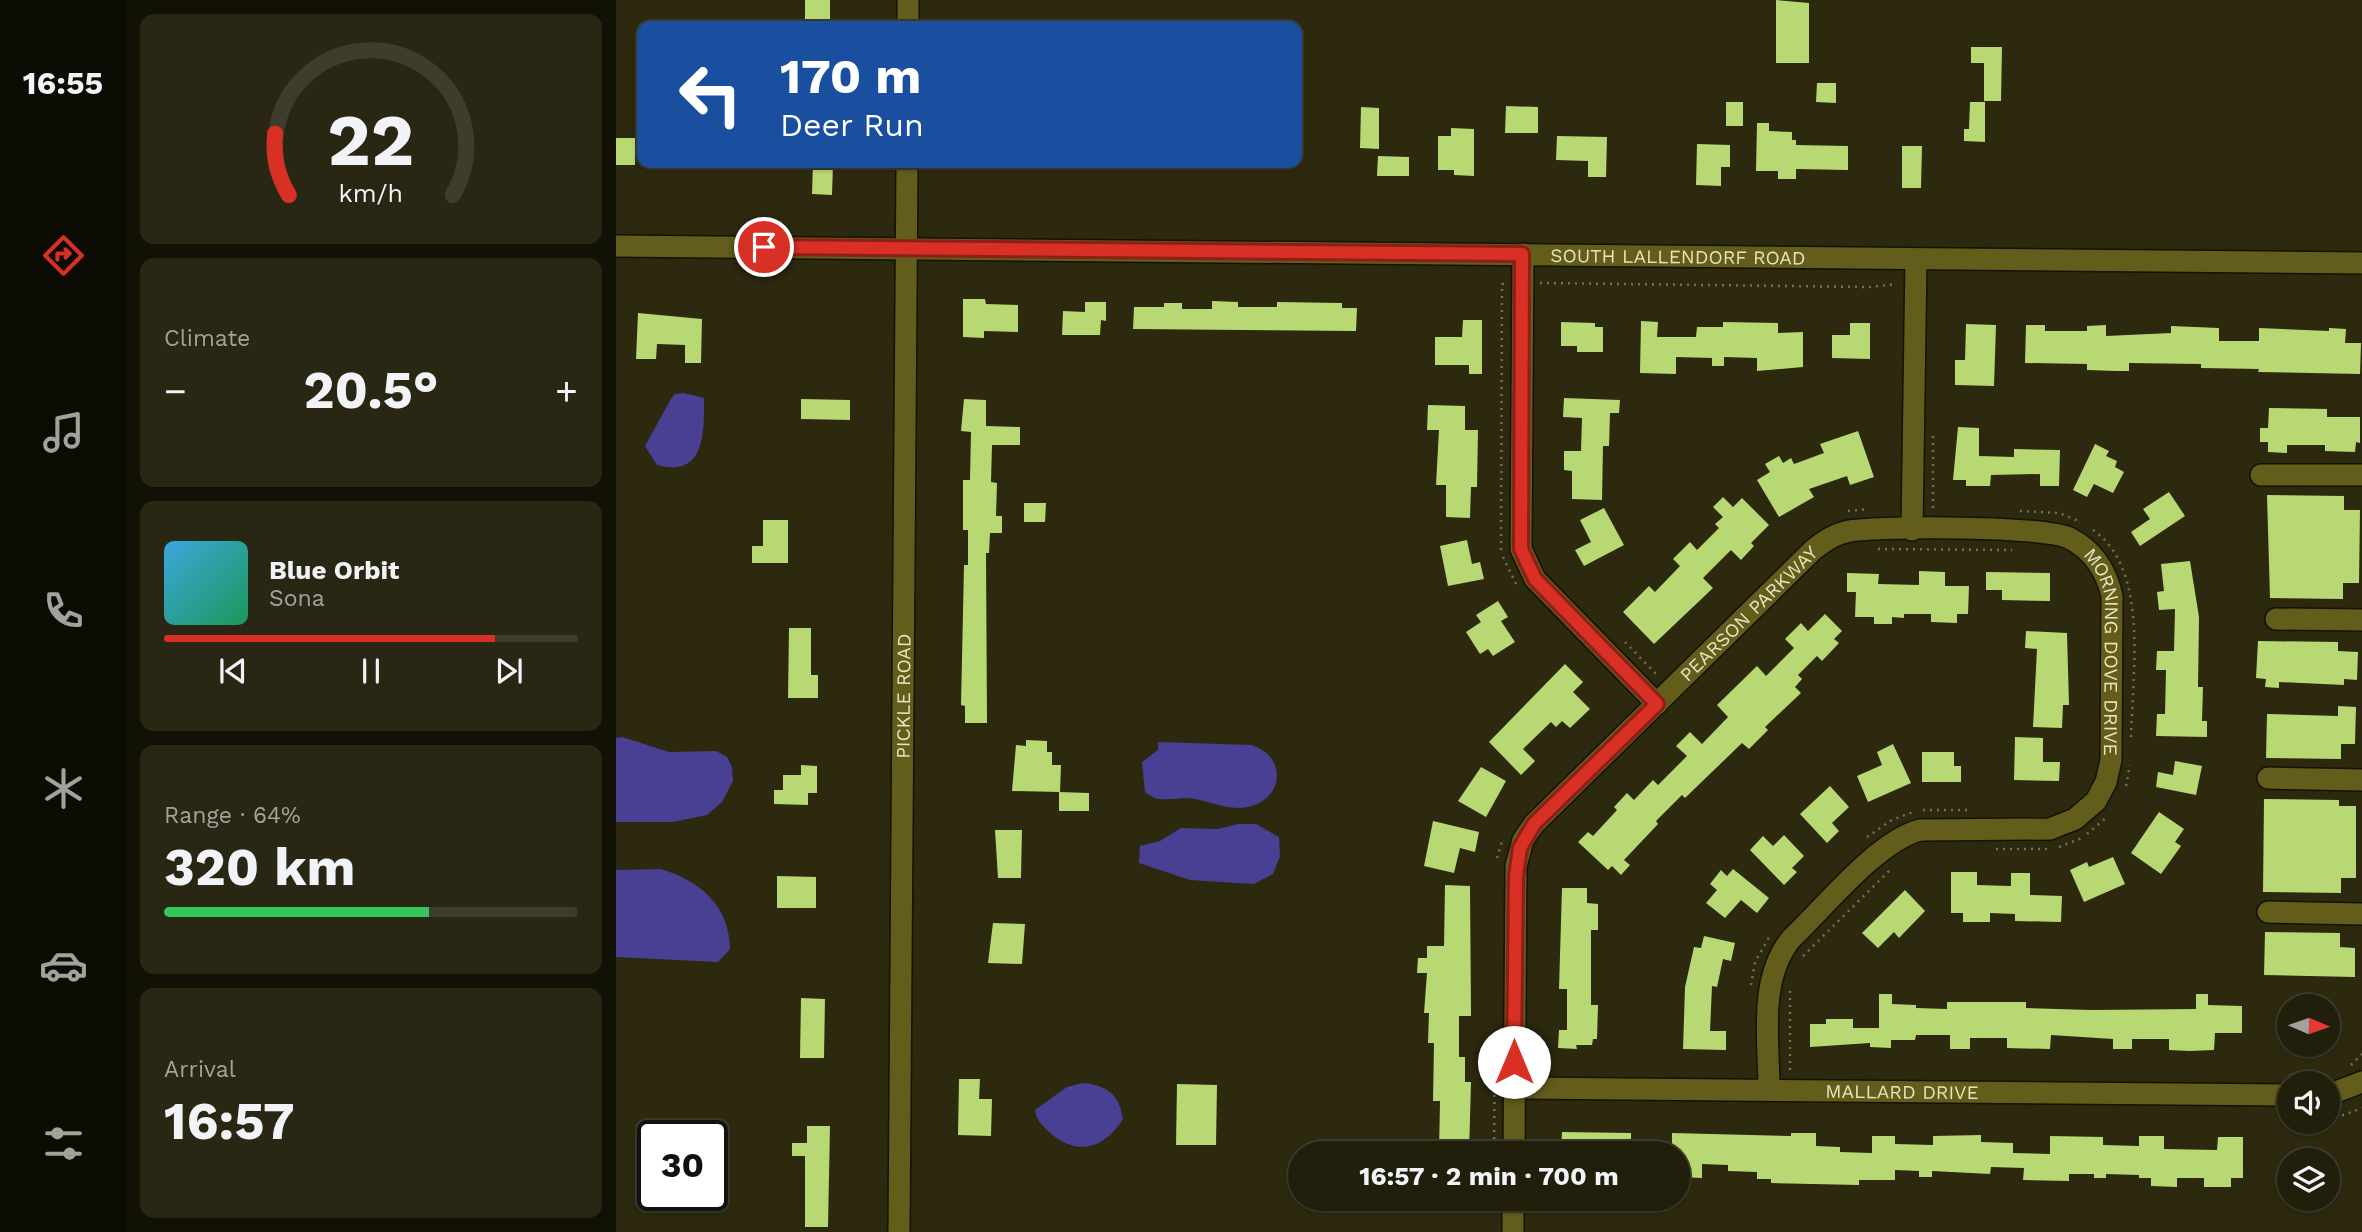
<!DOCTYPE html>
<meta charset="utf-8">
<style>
:root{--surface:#211f0b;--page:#292714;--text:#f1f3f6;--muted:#a2a29d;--line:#3e3d2c;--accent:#d93025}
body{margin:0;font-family:"Work Sans",sans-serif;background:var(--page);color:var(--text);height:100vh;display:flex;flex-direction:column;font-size:26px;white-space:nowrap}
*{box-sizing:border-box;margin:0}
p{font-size:23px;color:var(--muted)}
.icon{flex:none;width:38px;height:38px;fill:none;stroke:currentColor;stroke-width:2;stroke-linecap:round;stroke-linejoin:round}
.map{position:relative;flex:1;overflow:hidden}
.details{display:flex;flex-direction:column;gap:14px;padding:14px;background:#121106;width:490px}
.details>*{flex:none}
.hud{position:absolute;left:21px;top:21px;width:665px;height:147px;border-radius:14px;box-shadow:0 2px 5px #0004,0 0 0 2px var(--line);background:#1a4fa0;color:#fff;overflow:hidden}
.needle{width:46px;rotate:92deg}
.tools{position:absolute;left:1661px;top:994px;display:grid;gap:14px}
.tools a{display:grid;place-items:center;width:63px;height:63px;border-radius:50%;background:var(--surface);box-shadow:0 2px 5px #0004,0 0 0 2px var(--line);font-size:35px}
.speed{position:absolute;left:21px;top:1120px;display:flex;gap:14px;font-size:35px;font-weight:700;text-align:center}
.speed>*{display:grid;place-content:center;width:91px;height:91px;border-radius:50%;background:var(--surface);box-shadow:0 2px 5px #0004,0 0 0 2px var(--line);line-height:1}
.speed .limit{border:4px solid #111;border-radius:10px;background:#fff;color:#111}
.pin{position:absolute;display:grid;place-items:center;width:60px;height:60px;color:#fff;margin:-30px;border:4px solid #fff;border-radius:50%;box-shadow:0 2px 7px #0007}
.me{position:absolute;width:77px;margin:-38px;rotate:0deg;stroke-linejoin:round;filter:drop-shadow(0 0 5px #0008)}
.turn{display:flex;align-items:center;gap:24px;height:147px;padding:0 28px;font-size:32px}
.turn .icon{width:91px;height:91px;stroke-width:2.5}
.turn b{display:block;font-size:49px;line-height:60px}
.big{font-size:52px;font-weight:700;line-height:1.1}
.details .widget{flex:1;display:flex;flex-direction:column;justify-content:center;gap:10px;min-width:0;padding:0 24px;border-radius:14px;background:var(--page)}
.details .dial{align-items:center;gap:0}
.dial svg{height:182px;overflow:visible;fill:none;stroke:var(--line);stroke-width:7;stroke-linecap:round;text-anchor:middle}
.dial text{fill:var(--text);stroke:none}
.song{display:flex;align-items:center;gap:21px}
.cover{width:84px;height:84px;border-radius:10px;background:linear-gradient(135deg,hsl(200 70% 55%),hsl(150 70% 35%))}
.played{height:7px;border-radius:4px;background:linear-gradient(90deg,var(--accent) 80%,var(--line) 80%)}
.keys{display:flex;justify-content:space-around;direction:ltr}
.heat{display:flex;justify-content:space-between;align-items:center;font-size:38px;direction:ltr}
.charge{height:10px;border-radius:5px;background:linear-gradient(90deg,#34c759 64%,var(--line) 0)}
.trip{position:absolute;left:672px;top:1141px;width:402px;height:70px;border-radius:35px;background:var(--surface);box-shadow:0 2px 5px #0004,0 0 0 2px var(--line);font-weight:700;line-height:70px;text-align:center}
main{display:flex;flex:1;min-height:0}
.tabs{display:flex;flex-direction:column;width:126px;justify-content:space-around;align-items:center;background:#0d0c04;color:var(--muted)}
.tabs .icon{width:49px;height:49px}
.tabs .active{color:var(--accent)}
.tabs b{font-size:32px;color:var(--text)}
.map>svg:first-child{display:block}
.water{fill:#494094}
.building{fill:#b8d873}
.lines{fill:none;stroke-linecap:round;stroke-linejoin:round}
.minor-casing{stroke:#141200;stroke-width:24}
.path{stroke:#747152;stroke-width:2.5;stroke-dasharray:2 5;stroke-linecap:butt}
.minor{stroke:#635d1c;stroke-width:21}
.route-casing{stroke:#8d1f18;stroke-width:18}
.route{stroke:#d93025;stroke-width:12}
.labels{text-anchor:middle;stroke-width:7;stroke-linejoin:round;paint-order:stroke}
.street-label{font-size:19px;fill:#e7e4bc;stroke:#222005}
</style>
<main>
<nav class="tabs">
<b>16:55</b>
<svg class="icon active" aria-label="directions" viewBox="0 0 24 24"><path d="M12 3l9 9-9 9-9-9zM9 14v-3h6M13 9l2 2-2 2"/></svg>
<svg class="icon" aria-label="music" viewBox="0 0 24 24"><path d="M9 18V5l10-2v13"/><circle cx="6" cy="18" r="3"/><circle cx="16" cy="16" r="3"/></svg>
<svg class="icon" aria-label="phone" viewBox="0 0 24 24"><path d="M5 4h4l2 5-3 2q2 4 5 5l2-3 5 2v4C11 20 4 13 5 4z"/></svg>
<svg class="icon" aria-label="climate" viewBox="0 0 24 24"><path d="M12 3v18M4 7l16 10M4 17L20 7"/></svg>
<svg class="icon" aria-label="car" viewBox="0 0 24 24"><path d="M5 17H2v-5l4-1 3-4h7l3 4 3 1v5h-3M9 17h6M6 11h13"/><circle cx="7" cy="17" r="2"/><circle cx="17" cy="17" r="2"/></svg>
<svg class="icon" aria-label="filters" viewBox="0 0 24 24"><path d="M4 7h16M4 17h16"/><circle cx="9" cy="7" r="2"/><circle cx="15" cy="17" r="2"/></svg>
</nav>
<section class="details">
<div class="widget dial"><svg viewBox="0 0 100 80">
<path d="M14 69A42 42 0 1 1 86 69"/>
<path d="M14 69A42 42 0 0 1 8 42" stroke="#d93025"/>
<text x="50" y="56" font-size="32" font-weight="700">22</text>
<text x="50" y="72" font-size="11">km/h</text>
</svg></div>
<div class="widget"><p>Climate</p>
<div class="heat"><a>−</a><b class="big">20.5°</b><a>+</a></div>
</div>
<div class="widget">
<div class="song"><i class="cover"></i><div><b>Blue Orbit</b><p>Sona</p></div></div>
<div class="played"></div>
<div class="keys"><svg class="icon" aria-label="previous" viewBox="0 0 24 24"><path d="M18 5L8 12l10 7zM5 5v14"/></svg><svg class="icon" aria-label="pause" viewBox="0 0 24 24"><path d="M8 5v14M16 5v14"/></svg><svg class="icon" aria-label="next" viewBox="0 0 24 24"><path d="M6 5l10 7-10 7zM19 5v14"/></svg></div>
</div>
<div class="widget"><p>Range · 64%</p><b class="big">320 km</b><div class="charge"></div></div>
<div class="widget"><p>Arrival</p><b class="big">16:57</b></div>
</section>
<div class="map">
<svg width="1746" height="1232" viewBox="0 0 1746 1232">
<rect width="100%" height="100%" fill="#2c290f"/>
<g class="water">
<path d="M68,393l20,5c0,34 2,80 -47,67l-12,-19 26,-47 4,-5z"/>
<path d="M6,737l47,15 47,-1 11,6 5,10 1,14 -11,21 -15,13 -34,7h-57v-84z"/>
<path d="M542,742l93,3c35,10 34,52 0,61 -21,7 -43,-7 -64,-8 -11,0 -22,3 -33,0 -3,-2 -6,-4 -9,-6l-3,-30 16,-12z"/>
<path d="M622,824h18l23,13 1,19 -7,18 -19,10 -64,-4 -51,-17 1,-17 20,-5 21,-13 37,1z"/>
<path d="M45,869c39,12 68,36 69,80l-12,13 -102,-5v-87z"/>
<path d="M466,1083c25,2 37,11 41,36 -19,30 -46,38 -74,13 -7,-7 -13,-12 -14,-22l32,-23z"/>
</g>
<g class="building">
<rect x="189" y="0" width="25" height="19"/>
<path d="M1160,0l33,3v60h-33z"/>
<path d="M1355,47h31l-1,54h-17v-38h-13z"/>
<path d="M1201,83h19v20l-20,-1z"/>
<rect x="1110" y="102" width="17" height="24"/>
<path d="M1354,102h15v40l-21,-1v-12h5z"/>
<path d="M890,106l32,1v26h-33z"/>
<path d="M745,107l18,1v41l-19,-1z"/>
<path d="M1141,123h12v8l23,1v8h4v5l52,1v24l-52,-1v10h-18v-8h-22z"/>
<path d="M835,128l23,1v47l-20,-1v-5h-16v-34h13z"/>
<path d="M941,136l50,1 -1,40h-18v-16l-32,-1z"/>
<rect x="0" y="138" width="19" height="27"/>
<path d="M1081,144l33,1v22h-9v19l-25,-1z"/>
<path d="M1286,146h20l-1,42h-19z"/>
<path d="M762,156l31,1v19h-32z"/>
<path d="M197,163h20l-1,32 -20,-1z"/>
<path d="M347,299h22l1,5 32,1v27l-34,-1v7l-21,-1z"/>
<path d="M596,301l26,1v5h39v-5l65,1v5h15l-1,23 -223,-2 1,-22h30v-4h18v6h30z"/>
<path d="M469,302h21v19l-5,-1 -1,15h-38l1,-24 22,1z"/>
<path d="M22,313l64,6 -1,44h-16v-18l-28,-1 -1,15h-20z"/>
<path d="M847,320h19v54h-13v-9h-34v-28h27z"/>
<path d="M1025,321l17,1 -1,15h39l1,-10h26v-5l55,1v10l25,-1v35l-46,4v-13l-33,-1v9h-12v-8l-36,-1v17l-36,-1z"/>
<path d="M945,322l34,1v4h8v25h-26v-6h-16z"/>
<path d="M1234,323h20v36l-38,-1v-23h18z"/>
<path d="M1350,324l30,1 -2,61 -39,-1v-25h10z"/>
<path d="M1410,325h19v6h42v-5l19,-1v11l65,-3v-7l48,2v13h40v-13l70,3v-3l17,1 -1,14h16l-1,31 -102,-2 1,-3 -58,-1v-4l-72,-1v8h-13l-29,-1v-6l-62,-1z"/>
<path d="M948,398l56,2 -1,13h-9l-1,33h-6l-1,54 -30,-1v-28l-8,-1v-19h17l1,-33 -19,-1z"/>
<path d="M185,399l49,1v20l-49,-1z"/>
<path d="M348,399l22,1v26l34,1v18h-28l-1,37 6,1 -1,33h6v17h-12l-1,20h-3l1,170h-22v-17l-4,-1 3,-140h4v-35h-5v-50h7l1,-48 -10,-1z"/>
<path d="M812,405l37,1v24h13l-1,57h-6l-1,31 -24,-1v-32h-10l3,-55h-12z"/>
<path d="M1653,408l58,1v8h33v26l-4,-1 -1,10 -30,-1v-6h-38v8l-19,-1v-10h-8v-14h8z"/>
<path d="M1342,427l21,1v28l35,1v-8l46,1 -1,36h-19v-12l-49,1 -1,11h-24v-6h-13z"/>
<path d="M1242,431l16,46 -24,8 -3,-9 -38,13 5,8 -35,20 -22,-37 13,-8 -5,-8 14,-8 4,7 8,-5 3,6 30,-11 -4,-9z"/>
<path d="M1479,444l14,7 -3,5 11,5 -2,6 9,5 -11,21 -19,-9 -7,13 -14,-7z"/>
<path d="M1553,492l16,24 -45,30 -9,-14 19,-13 -7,-10z"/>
<path d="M1651,495l77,1v14h16l-1,73h-16v16l-73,-1z"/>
<path d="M1107,497l10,10 9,-9 27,27 -18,18 3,3 -13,14 -10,-10 -28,28 10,10 -59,56 -31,-32 26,-26 6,6 25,-26 -7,-7 17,-17 7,8 22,-22 -4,-4 8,-7 -10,-10z"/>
<path d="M408,503h22l-1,19h-21z"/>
<path d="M988,508l20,37 -40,21 -9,-16 16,-8 -11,-22z"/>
<path d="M147,520h25v43h-36v-17h11z"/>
<path d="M851,540l5,24 8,-2 4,17 -36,7 -8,-40z"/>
<path d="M1574,561l9,56 -1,70h5l-1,34h5v16l-51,-1 1,-22h8l1,-44h-10l1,-19h17l1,-42 -16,1 -2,-18 7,-1 -3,-27z"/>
<path d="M1303,571l26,1v14h24l-1,28h-11v9l-26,-1v-8h-27v4l-12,-1v7h-18v-7h-19l1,-25h-9v-19l32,1 -1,10 41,1z"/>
<path d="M1370,572l64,1v28l-48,-1v-10h-16z"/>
<path d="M882,601l10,16 -7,4 14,21 -22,14 -5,-7 -8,5 -14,-22 15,-10 -5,-7z"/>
<path d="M1209,614l17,17 -8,8 5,4 -17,18 -5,-5 -19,19 4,4 -7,8 6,6 -36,34 3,3 -19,19 -7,-6 -57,55 -3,-3 -26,26 2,3 -34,36 6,5 -9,10 -9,-9 -4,4 -30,-28 10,-10 5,4 24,-26 -3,-3 13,-14 7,7 19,-20 5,5 29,-29 -11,-10 14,-14 12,12 26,-27 -11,-12 40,-39 9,10 28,-28 -9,-9 16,-16 7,8z"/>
<path d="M173,628h22v47h7v23h-30z"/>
<path d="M1410,631l41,2 2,72h-6l-1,23 -29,-1 4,-78 -12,-1z"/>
<path d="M1642,641l80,1v9l20,1 -1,28 -13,-1v6l-65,-3v6l-14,-1 1,-8 -10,-1z"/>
<path d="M949,664l18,18 -10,10 17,17 -20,19 -8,-7 -6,6 -5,-5 -28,27 12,12 -14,14 -32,-33z"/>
<path d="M1722,706l18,1 -1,37h-14v15l-75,-1 1,-44 71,2z"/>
<path d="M1399,737l28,1v24h17l-1,19 -45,-1z"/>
<path d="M410,740l21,1v11h5v13h9l-1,27 -48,-1 4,-46 10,1z"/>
<path d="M1277,744l18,39 -43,19 -11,-26 25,-11 -5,-13z"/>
<path d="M1306,752h32v14h7v16h-39z"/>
<path d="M1559,761l27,5 -6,29 -40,-8 2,-15 15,3z"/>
<path d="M185,765l16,1v27h-9v12l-34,-1v-14h9v-15h18z"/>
<path d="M865,767l25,14 -20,36 -28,-16z"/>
<path d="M1214,786l19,21 -17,16 7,8 -12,12 -27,-29z"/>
<path d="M443,792l30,1v18h-30z"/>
<path d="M1648,799l75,1v6h17v72h-15v15l-78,-1z"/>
<path d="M1543,812l25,17 -9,13 6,4 -20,28 -30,-21z"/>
<path d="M817,821l46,11 -4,20 -15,-4 -6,25 -30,-7z"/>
<path d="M379,830h27l-1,48h-23z"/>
<path d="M1168,835l20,21 -12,12 5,4 -13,13 -34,-35 13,-14 10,10z"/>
<path d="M1497,857l12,27 -41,18 -14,-32 17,-8 2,5z"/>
<path d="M1117,869l36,29 -12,15 -16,-13 -16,18 -19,-15 11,-13 -7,-6 11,-14 6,6z"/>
<path d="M1335,872h26v13l34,1v-13h19v22l32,1 -1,26 -46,-1v-7l-25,-1v9h-27v-9h-12z"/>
<path d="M161,876l39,1v31h-39z"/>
<path d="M829,885l25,1 1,130h-12v41h6v25h6l-2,71h-30l1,-52h-7l1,-58h-6l1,-30h-5l3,-40h-10l1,-15h9v-12h17z"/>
<path d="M946,888h25v15l11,1v26h-7v75h7l-1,34h-4l-1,6h-16l1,4 -19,-1 1,-18h8v-41h-8z"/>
<path d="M1289,890l20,21 -26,27 -5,-6 -16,16 -16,-15z"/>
<path d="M377,923l32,1 -3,40 -34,-1z"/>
<path d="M1649,932l75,1v14l15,1v29l-91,-2z"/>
<path d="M1088,936l31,7 -4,18 -8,-2 -6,28 -5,-1 -2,45h16v19l-43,-1 2,-62 9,-40 7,1z"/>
<path d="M1263,994h13v10l24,1v3l31,1v-7h79v6l65,2 105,-1v-15h12v11l34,1v27h-27l-1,17 -25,1 -20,-1v-11h-37v10h-19v-10l-62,-4 -1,14 -43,-1v-10h-37v11h-20v-14h-34l-1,5h-24v8l-21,-1v-4l-60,4v-23h16v-5h27v9h26z"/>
<path d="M185,998l24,1 -1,59h-24z"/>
<path d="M343,1079h21l-1,20h13l-1,37 -33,-1z"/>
<path d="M561,1084l40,1 -1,60h-40z"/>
<path d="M191,1126h23l-2,101h-23v-71h-13v-13h15z"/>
<path d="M946,1132l69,1v20h-70z"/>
<path d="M1056,1133l119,3v-3h25v13l24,1v5l32,1v-17h23v8l38,1v-9l48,-1v7l32,1v10l37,1v-18l53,1v8l36,1v-10h25v13l53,1 1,-13h25v41h-12v9h-27v-9h-27v9l-26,-1v-8h-12v-3l-33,-1v4h-12v-4h-25v7l-46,-1 1,-12 -33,-1 -1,7 -58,-3v6h-13v-6l-24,-1v10h-36v5l-88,-2v-4h-14v-7l-29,-1v-6l-26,-1v14l-24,-1v-24h-6z"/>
<path d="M817,1199h30l-1,13h-29z"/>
</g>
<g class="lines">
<defs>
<g id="minor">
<path d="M292,26v-26"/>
<path id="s1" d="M0,246l1746,17"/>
<path d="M907,254l-2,295 14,30 122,125"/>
<path d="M1645,475h101"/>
<path d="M1296,530l4,-271"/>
<path d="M1660,619l86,1"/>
<path d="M1652,778l94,2"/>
<path d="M1652,912l94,2"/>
<path id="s2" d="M898,1088l775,7"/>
<path d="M1712,1095l34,-13"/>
<path id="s3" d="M898,1153l2,-287 7,-26 11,-16 279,-274c11,-9 23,-17 37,-19 31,-5 195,-5 219,7 24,12 37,32 43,58l-1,164 -5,22 -10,19 -21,18 -25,10 -130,1c-44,12 -95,77 -129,109 -33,41 -22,102 -22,151"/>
<path id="s4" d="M283,1232l8,-1069"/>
<path d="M897,1232v-33"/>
</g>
</defs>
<use href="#minor" class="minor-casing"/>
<g class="path">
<path d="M924,283l330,4 27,-3"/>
<path d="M1317,508v-73"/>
<path d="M1232,511l21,-2"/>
<path d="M1404,511l39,2 20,8"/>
<path d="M1477,530c57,39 39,146 38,208"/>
<path d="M1262,549l134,1"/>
<path d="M885,550l1,-266h4"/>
<path d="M887,557l15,31"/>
<path d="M1009,642l32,33"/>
<path d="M1510,786l4,-21"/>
<path d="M1307,810h49"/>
<path d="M1471,834l19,-16"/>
<path d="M1251,837l25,-17 21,-8"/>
<path d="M1443,847l23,-9"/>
<path d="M1380,849h53"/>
<path d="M881,858l6,-20"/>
<path d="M1187,956l87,-86"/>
<path d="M1135,985l4,-23 16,-28"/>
<path d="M1174,991v80"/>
<path d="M1735,1065l11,-11"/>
<path d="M1674,1075h36"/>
<path d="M1712,1115h16l18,-7"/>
<path d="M878,1153l1,-117"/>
</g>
<use href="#minor" class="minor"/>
</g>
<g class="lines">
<defs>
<path id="route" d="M148,247l758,7 -1,295 14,30 122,125 -123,120 -14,24 -4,28 -2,186"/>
</defs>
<use href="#route" class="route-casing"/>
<use href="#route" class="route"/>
</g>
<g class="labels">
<g class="street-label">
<text dy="7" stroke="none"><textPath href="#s1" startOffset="1062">SOUTH LALLENDORF ROAD</textPath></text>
<text dy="7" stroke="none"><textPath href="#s3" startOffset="634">PEARSON PARKWAY</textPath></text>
<text dy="7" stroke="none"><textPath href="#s3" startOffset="1115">MORNING DOVE DRIVE</textPath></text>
<text dy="7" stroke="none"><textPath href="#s4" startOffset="536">PICKLE ROAD</textPath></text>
<text dy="7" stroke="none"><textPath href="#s2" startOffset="388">MALLARD DRIVE</textPath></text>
</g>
</g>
</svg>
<div class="tools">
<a><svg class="needle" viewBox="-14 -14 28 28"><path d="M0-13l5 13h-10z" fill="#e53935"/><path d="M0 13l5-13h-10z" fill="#a2a29d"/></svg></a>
<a><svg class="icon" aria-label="sound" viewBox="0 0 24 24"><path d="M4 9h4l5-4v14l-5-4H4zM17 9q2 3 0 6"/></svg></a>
<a><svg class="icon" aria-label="layers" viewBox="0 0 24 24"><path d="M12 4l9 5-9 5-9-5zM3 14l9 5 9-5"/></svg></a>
</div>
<div class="speed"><div class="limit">30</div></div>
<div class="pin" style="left:148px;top:247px;background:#d93025"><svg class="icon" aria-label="arrive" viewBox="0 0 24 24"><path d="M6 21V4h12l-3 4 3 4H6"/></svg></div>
<svg class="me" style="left:898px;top:1062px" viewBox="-20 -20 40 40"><circle r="19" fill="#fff"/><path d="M0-13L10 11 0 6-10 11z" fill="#d93025"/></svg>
<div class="trip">16:57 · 2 min · 700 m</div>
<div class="hud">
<div class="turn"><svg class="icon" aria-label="left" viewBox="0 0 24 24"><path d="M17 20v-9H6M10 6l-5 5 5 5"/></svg><div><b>170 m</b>Deer Run</div></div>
</div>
</div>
</main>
